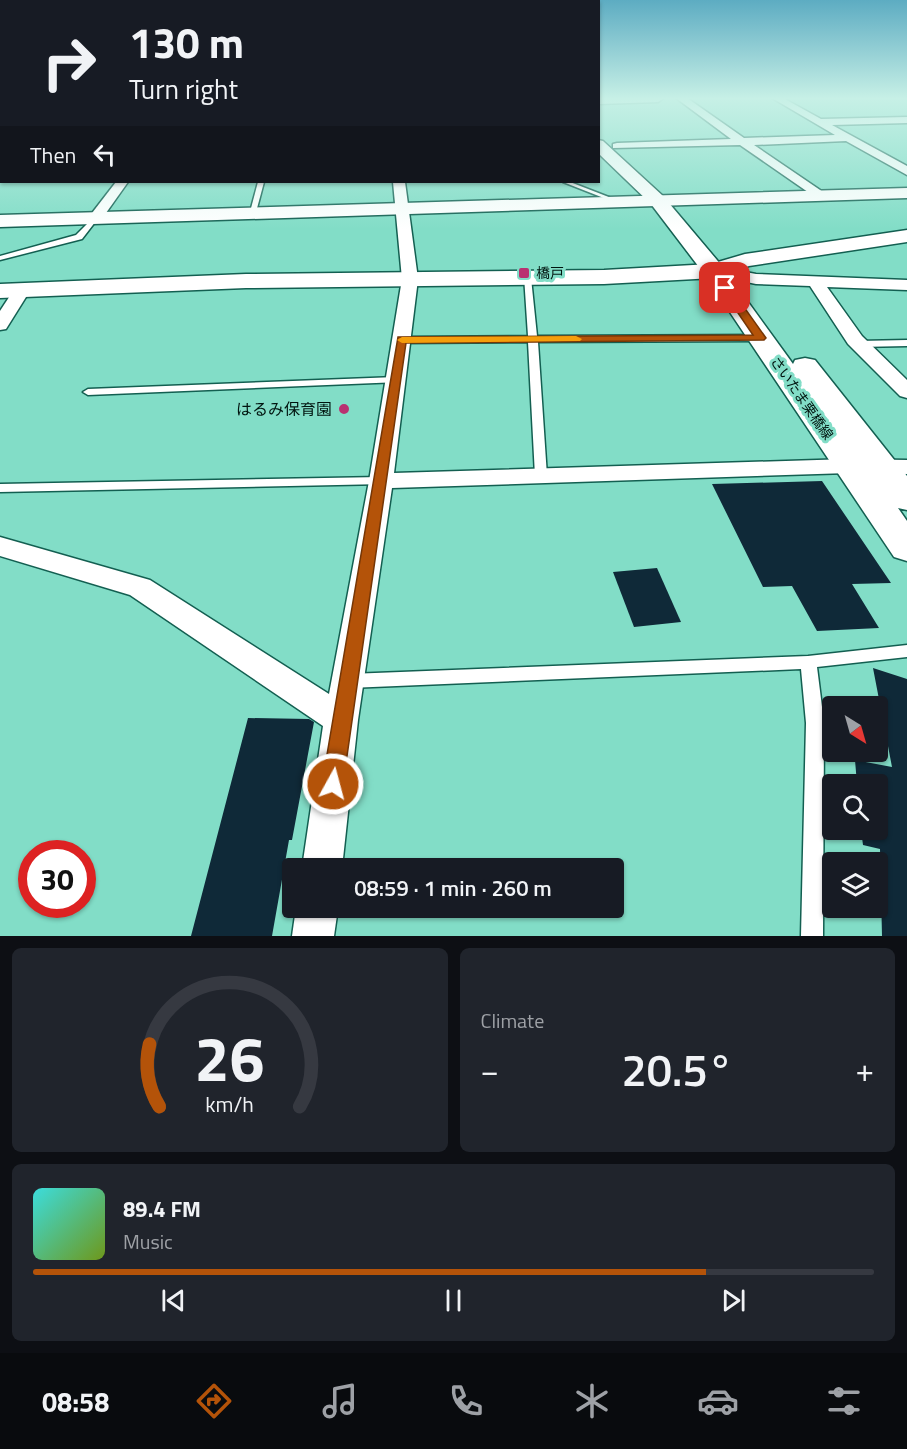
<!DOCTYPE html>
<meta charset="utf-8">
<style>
:root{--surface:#171b24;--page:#20242c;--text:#f1f3f6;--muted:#9ea1a6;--line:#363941;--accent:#b45309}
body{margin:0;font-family:"Titillium Web","Noto Sans JP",sans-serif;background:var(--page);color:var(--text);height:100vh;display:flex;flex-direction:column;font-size:22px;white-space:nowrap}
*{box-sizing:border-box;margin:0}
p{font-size:20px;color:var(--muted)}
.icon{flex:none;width:33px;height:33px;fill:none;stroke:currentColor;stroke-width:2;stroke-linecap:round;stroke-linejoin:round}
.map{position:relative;height:936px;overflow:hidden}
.side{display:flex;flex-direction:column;gap:12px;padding:12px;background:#0d0f14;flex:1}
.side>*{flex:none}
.top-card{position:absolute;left:0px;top:0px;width:600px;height:183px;box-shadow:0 2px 4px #0004;background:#171b24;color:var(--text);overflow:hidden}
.needle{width:39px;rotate:143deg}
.buttons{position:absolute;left:822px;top:696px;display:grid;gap:12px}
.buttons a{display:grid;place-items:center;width:66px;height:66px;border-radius:6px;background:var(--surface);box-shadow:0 2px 4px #0004;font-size:30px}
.speed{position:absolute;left:18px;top:840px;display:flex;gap:12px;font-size:30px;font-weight:700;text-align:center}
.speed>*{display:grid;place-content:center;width:78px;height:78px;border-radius:50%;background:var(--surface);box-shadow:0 2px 4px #0004;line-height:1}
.speed .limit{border:9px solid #d22;background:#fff;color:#111}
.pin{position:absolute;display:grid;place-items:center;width:51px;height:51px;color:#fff;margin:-26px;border-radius:12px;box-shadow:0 3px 9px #0006}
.me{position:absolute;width:66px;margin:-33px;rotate:7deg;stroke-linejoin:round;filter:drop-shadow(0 0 4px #0008)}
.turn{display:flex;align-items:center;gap:21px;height:126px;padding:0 30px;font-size:27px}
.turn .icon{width:78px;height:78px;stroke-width:2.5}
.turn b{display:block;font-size:42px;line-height:51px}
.then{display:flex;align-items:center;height:57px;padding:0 30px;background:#0003;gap:12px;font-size:22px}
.big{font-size:45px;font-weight:600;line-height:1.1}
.side .tile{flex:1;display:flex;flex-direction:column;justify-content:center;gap:9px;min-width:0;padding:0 21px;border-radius:9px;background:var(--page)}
.side .dial{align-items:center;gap:0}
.dial svg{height:156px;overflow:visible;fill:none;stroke:var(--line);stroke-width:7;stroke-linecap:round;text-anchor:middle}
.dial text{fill:var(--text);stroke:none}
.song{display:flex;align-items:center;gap:18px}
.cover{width:72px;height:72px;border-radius:9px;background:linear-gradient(135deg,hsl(180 70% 55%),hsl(80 70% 35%))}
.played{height:6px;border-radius:3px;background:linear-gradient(90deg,var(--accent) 80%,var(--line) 80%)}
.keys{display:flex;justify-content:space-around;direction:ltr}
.heat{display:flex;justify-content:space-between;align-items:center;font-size:33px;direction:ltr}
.side .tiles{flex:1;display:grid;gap:12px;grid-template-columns:1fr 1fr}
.tile:last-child{grid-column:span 2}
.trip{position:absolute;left:282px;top:858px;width:342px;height:60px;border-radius:6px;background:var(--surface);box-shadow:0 2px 4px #0004;font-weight:600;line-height:60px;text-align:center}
.dock{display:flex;height:96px;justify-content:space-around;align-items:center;background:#090b0e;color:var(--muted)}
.dock .icon{width:42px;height:42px}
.dock .current{color:var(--accent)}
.dock b{font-size:27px;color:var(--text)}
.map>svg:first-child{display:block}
.building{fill:#0f2938}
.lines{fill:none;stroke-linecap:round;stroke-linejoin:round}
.lane-casing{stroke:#135f51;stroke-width:3}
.street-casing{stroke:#135f51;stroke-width:3}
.secondary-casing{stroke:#135f51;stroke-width:3}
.primary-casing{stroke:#135f51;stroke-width:3}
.lane{fill:#fff;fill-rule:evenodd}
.street{fill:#fff;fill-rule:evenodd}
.secondary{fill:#fff;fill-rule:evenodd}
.primary{fill:#fff;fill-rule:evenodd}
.route{fill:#b45309;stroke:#753606;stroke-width:1.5}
.slow{fill:#f59e0b}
.poi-dot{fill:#b93171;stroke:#82ddc7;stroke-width:2}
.labels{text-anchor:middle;stroke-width:6;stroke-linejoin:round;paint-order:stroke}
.far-poi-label{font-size:14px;fill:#00140f;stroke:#82ddc7;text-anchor:start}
.far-street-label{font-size:14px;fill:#00140f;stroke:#82ddc7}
.poi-label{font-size:16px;fill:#00140f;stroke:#82ddc7;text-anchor:end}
</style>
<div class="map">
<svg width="907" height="936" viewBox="0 0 907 936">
<rect width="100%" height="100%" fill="#82ddc7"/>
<g class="building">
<path d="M822,481l69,102 -39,1 27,44 -62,3 -25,-45 -29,1 -51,-103z"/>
<path d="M657,568l24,54 -47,5 -21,-55z"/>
<path d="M873,668l34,11v257h-25l-2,-87 -17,-4 -2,-15h17v-46h-21l-2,-24 37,7z"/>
<path d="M248,718l61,1 5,3 -22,118h-3l-17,96h-81z"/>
</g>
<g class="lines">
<defs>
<g id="lane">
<rect x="0" y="99" width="2" height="2"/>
<rect x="0" y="109" width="2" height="2"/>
<path d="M258,182h6l-8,30 -3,2 -3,-2z"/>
<path d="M563,182h7l49,19 -5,1z"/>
<path d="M96,215l3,2 -17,22 -82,21v-4l76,-21z"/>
<path d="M524,276l7,2 6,58 223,-1 5,3 -5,3 -222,1 9,134 -6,4 -6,-4 -7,-134 -126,1 -5,-3 5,-3 126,-1z"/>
<path d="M907,340v6l-48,1 -5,-3 5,-3z"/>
<path d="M396,377l5,3 -1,2 -312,13 -5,-3 5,-3z"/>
<path d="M381,477l6,4 -2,3 -385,8v-8z"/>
<path d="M907,645v12l-90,10 7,56 -1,213h-22l5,-213 -5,-54 -452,19 -6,-2 -2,-5 2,-5 6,-2 459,-18z"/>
</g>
<g id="street">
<path d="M676,98h11l57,40 91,-3 -63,-37h11l38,21 86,-2v6l-75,2 75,41v9l-61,-34 -92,4 69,47 2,3 -2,3 -5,1 -78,-54 -127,3v-4l4,-1 114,-4z"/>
<path d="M2,166v8l-2,1v-8z"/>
<path d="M116,182h12l-27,38h-10l-2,-3z"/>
<path d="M393,182h12l13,97 -24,194 455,-14 58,1v14l-58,-1 -457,15 -34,232 -16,148h-40l21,-142 -193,-131 -130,-39v-19l150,43 179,114 40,-213 33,-202z"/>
<path d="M714,266l42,8 151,6v10l-80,-3 35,49 45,44v18l-7,-2 -52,-52 -38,-58 -54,-2 -48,-10 -2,-3 2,-3z"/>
<path d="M23,284l8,5 -25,40 -6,1v-19l17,-26z"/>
<path d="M296,908h42l-4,28h-42z"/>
</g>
<g id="secondary">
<path d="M598,98h66l-6,4 -60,2z"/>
<path d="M907,188v10l-907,29v-12z"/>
<path d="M907,230v12l-158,24 -35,12 -110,6 -358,4 -246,10v-14l246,-10 358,-4 107,-6 34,-10z"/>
</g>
<g id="primary">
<rect x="0" y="114" width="2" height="8"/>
<path d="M598,140l5,1 60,55 59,70 71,98 2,-4 10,-2 10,2 92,116v34l-9,-2 9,13v40l-13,-4 -189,-282 -54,-71 -53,-51z"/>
</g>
</defs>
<use href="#lane" class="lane-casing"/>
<use href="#street" class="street-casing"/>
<use href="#secondary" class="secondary-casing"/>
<use href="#primary" class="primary-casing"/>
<use href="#lane" class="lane"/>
<use href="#street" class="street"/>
<use href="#secondary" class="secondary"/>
<use href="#primary" class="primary"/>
</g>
<linearGradient id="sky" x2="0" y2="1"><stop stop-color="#5dacc2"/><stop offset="0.43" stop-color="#c7f0e6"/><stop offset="1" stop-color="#c7f0e6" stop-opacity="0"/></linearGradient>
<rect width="907" height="229" fill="url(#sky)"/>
<path class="route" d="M722,286h7l37,52 -2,2 -358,3 -63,441 -3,7 -7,2 -8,-2 -3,-7 76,-447 355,-2 -32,-47z"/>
<path class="slow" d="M576,336l6,3 -2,2 -178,2 -5,-3 5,-3z"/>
<g class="poi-dot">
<rect x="518" y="267" width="12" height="12" rx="3"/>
<circle cx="344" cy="409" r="6"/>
</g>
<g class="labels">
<g class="far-poi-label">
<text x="536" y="278">橋戸</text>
</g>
<g class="far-street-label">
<text transform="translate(802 398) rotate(55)" y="5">さいたま栗橋線</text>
</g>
<g class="poi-label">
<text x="332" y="415">はるみ保育園</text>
</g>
</g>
</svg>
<div class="buttons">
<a><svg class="needle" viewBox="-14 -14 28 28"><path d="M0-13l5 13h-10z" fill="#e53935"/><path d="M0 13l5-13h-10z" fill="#9ea1a6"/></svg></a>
<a><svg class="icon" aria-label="search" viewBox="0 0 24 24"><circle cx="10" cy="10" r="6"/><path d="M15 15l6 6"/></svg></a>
<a><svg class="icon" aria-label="layers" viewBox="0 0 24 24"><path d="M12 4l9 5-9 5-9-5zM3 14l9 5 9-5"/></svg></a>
</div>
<div class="speed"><div class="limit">30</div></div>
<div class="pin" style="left:725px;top:288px;background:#d93025"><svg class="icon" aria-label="arrive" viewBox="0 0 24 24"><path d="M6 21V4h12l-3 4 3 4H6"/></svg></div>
<svg class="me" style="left:333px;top:784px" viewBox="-20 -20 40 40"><circle r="17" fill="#b45309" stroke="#fff" stroke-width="3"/><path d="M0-11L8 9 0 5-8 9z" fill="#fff"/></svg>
<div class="trip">08:59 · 1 min · 260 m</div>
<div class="top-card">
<div class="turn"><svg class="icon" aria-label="right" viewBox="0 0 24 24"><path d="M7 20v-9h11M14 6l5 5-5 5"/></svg><div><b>130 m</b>Turn right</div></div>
<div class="then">Then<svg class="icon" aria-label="left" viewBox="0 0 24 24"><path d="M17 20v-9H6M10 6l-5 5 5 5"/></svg></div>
</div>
</div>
<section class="side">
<div class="tiles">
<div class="tile dial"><svg viewBox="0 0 100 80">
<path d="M14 69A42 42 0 1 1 86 69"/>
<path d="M14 69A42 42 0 0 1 9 37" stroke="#b45309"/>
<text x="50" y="56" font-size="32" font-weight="700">26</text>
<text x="50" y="72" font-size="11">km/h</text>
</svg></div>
<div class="tile"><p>Climate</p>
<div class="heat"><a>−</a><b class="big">20.5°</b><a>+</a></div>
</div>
<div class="tile">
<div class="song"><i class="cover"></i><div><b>89.4 FM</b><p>Music</p></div></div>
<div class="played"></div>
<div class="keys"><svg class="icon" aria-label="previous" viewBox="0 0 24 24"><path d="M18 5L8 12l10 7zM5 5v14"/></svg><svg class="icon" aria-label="pause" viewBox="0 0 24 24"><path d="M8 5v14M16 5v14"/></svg><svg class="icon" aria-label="next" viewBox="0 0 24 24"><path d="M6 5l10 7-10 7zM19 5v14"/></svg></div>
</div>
</div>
</section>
<nav class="dock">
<b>08:58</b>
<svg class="icon current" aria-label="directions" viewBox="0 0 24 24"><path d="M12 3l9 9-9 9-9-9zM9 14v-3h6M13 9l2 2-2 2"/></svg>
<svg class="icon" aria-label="music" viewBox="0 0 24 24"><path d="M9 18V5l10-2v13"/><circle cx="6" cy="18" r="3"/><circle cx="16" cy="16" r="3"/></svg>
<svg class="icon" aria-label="phone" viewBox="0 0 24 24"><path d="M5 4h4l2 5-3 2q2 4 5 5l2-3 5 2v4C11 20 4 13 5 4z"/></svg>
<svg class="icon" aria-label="climate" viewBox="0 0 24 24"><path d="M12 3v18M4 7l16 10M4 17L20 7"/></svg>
<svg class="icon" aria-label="car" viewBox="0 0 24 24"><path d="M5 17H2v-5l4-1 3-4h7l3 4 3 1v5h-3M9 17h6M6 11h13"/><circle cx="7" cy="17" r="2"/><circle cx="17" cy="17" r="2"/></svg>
<svg class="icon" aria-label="filters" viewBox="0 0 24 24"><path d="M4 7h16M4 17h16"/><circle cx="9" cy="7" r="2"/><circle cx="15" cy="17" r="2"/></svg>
</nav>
